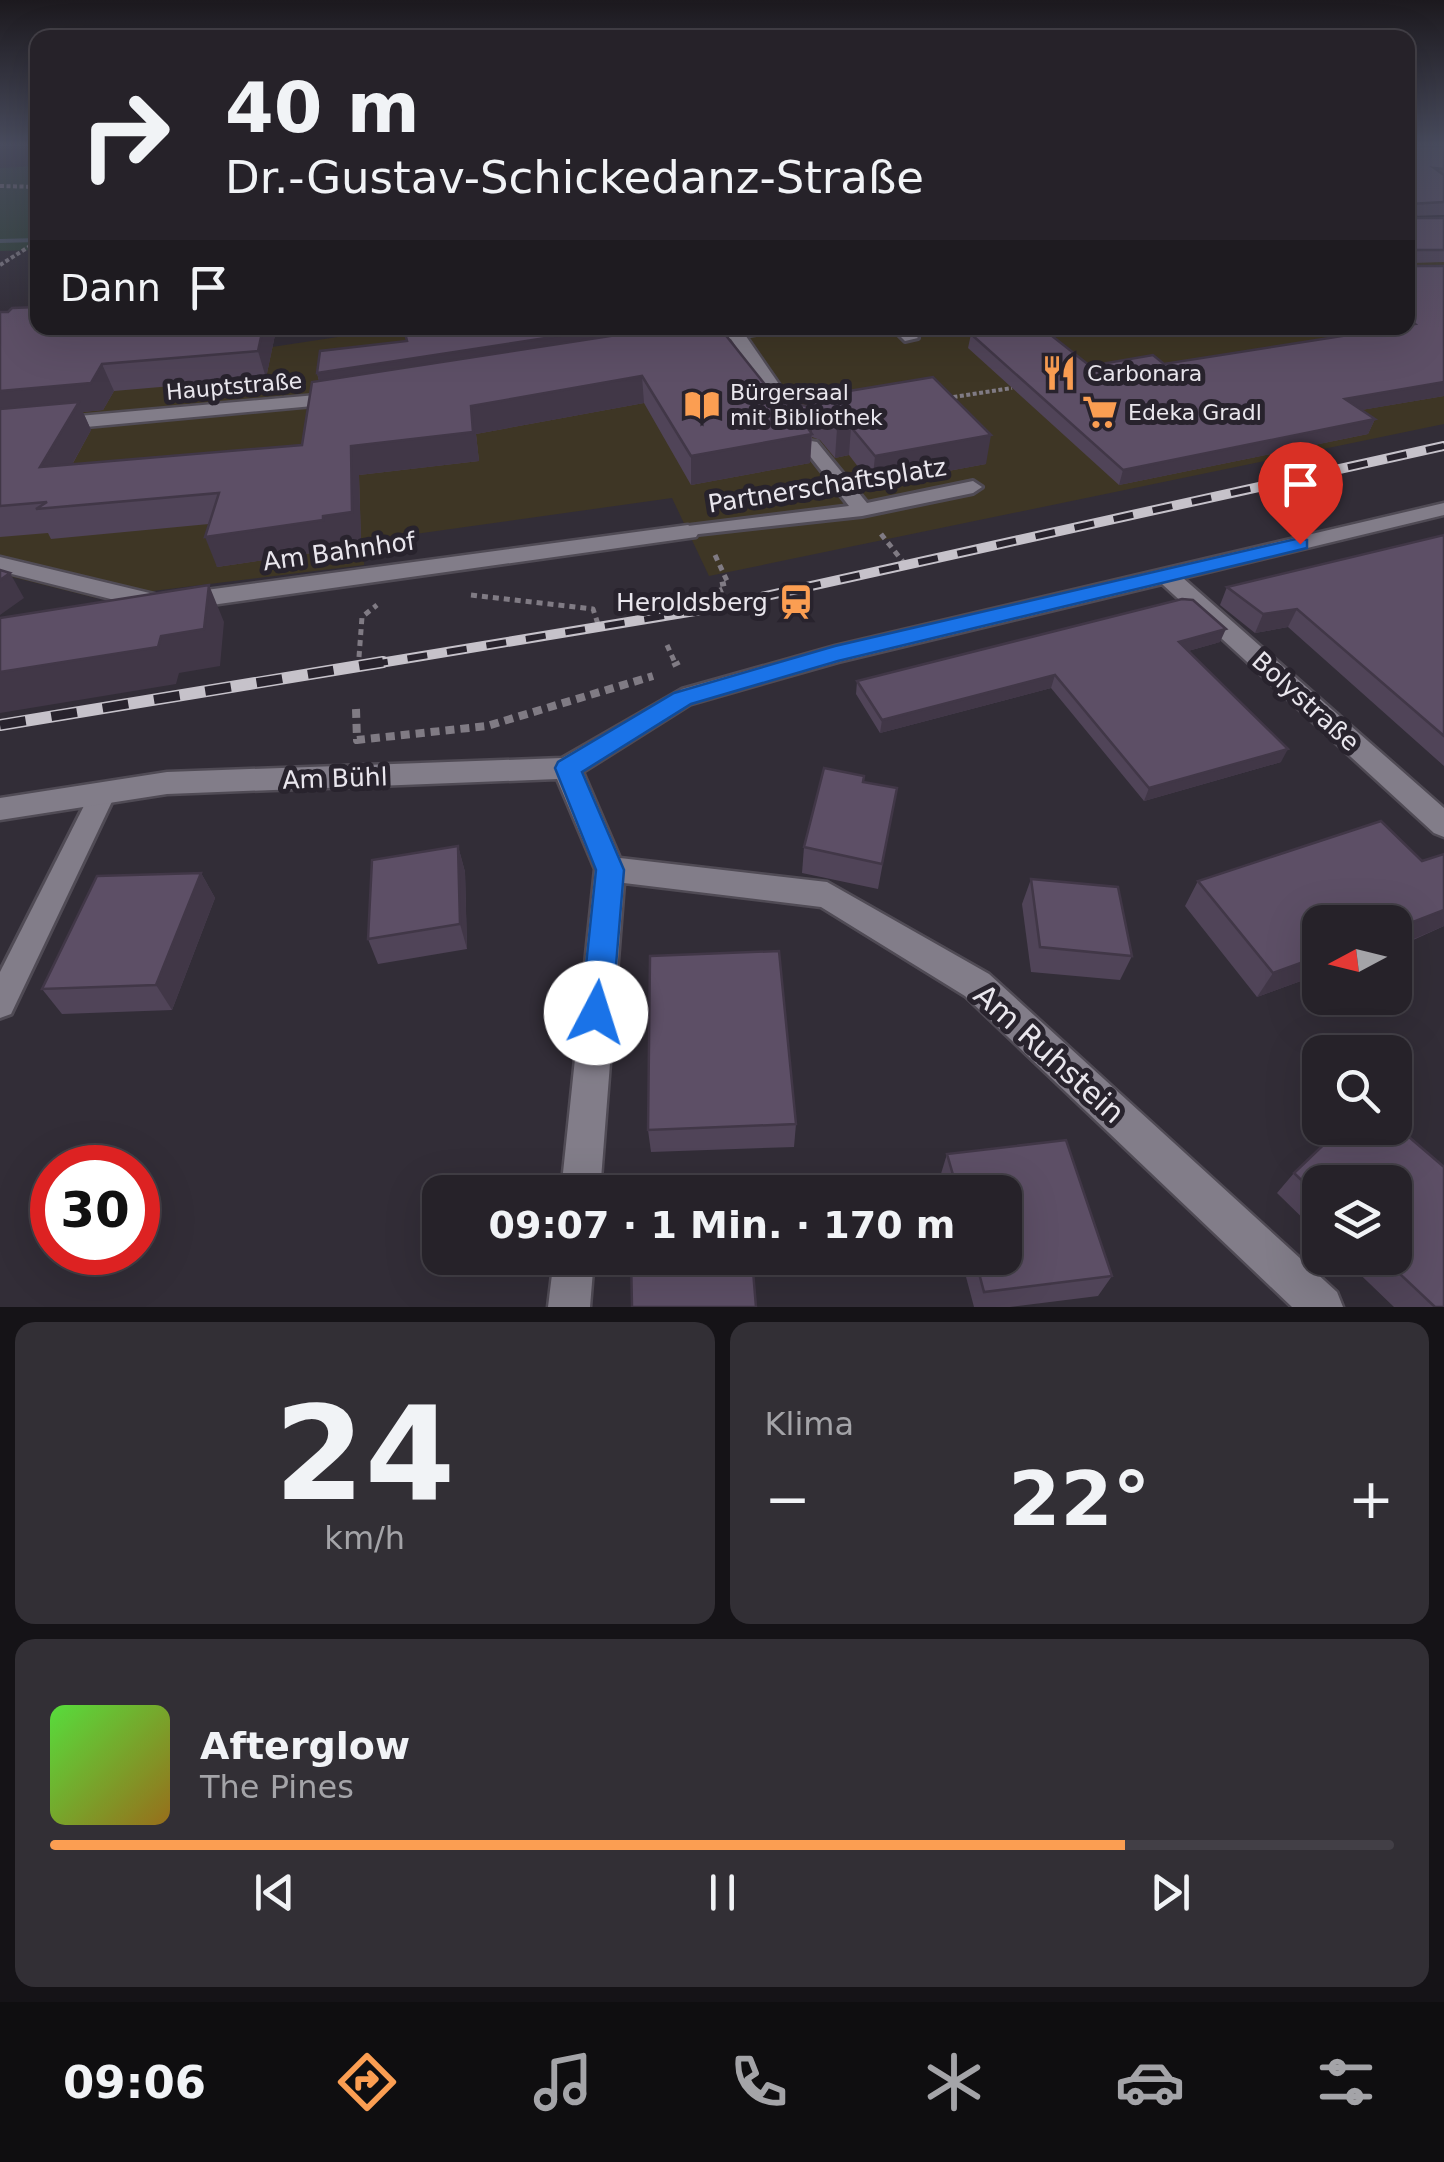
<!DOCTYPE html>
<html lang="de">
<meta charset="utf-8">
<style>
:root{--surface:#262229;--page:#322f35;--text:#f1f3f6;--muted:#a4a4a8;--line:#423f46;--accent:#fb9e52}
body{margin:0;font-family:"DejaVu Sans",sans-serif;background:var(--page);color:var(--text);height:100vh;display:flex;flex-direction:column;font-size:38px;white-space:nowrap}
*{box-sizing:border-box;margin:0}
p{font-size:32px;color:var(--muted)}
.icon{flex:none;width:55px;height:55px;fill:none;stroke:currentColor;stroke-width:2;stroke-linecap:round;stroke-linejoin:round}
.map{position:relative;height:1307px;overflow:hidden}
.panel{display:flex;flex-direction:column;gap:15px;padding:15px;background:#151317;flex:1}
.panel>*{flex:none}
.top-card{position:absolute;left:30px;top:30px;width:1385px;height:305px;border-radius:20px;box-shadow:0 10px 40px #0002,0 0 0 2px var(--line);background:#262229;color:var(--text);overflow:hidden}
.needle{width:65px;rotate:263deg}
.tools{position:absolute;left:1302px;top:905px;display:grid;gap:20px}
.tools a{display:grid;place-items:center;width:110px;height:110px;border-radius:20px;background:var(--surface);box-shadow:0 10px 40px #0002,0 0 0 2px var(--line);font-size:50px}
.speed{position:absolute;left:30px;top:1145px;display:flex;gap:20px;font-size:50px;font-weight:700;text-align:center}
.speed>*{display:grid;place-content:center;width:130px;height:130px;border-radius:50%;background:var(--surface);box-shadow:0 10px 40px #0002,0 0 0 2px var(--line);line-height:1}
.speed .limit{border:15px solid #d22;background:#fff;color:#111}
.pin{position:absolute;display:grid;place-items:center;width:85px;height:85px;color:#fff;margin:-102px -42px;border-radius:50% 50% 50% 0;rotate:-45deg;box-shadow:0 0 10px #0007}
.pin .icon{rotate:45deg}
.me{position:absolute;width:110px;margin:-55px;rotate:5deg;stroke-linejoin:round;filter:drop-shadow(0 0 8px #0008)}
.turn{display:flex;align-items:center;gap:35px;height:210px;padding:0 30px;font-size:45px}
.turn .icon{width:130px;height:130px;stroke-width:2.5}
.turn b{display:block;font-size:70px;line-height:85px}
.then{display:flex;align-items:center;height:95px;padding:0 30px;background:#0003;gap:20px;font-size:38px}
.big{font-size:75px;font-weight:600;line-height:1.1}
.panel .tile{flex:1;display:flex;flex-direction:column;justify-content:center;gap:15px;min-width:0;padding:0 35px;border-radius:20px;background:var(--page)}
.panel .dial{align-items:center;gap:0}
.dial b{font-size:130px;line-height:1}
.song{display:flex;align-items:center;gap:30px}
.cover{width:120px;height:120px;border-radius:15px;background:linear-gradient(135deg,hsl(110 70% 55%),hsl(40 70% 35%))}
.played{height:10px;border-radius:5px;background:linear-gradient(90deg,var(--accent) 80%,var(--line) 80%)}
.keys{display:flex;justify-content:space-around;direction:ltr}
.heat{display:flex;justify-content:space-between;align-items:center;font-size:55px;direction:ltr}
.panel .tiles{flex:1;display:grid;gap:15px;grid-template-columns:1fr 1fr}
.tile:last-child{grid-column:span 2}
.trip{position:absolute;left:422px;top:1175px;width:600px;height:100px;border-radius:20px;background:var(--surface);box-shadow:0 10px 40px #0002,0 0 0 2px var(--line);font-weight:600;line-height:100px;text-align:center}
.tabs{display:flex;height:160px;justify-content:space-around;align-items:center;background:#0f0e10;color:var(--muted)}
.tabs .icon{width:70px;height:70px}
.tabs .active{color:var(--accent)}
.tabs b{font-size:45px;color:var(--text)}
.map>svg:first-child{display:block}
.commercial{fill:#3e3625}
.green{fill:#304238}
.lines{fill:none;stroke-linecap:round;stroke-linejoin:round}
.stream{fill:#4a5462;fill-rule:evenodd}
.service-casing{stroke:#504b55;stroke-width:6}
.pedestrian-casing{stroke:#504b55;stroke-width:5}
.minor-casing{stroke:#504b55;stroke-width:5}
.tertiary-casing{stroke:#504b55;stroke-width:5}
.path-far2{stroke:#807b84;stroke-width:4;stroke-dasharray:4 2.5;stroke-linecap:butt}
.path-far1{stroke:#807b84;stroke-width:5;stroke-dasharray:6 5;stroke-linecap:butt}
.path{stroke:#807b84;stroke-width:8;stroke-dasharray:9 6;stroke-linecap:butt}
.service{fill:#827d89;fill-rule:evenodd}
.pedestrian{fill:#827d89;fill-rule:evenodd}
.minor{fill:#827d89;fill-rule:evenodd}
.tertiary{fill:#827d89;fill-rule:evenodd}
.rail-far2-casing{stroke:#c6c2ca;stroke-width:8}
.rail-far1-casing{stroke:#c6c2ca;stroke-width:10}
.rail-casing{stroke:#c6c2ca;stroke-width:12}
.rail-far2{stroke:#28232d;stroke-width:5;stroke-dasharray:15;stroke-linecap:butt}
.rail-far1{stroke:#28232d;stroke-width:6;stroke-dasharray:20;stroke-linecap:butt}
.rail{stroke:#28232d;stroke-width:9;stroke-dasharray:26;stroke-linecap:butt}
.wall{fill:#504458}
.shaded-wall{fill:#413747}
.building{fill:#5d4f66;stroke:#413747;stroke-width:2.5}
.route{fill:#1a73e8;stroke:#114b97;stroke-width:2.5}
.labels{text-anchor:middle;stroke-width:10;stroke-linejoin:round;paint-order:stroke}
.far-poi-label{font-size:22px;fill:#e9e6ed;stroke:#28232d;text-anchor:start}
.far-street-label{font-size:22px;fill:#e9e6ed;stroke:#28232d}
.street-label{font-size:25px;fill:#e9e6ed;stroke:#28232d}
.poi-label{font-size:25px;fill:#e9e6ed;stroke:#28232d;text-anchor:end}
.near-street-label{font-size:30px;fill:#e9e6ed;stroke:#28232d}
</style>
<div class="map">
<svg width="1444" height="1307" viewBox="0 0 1444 1307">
<rect width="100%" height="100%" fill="#322d37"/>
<path class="commercial" d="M1408,220h36v204l-735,152 -37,-78 -307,43 -1,24 -268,33 -96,-24v-208l272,-19 125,-19h171l14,20 144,-20h682z"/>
<path class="green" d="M37,166v84l-37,1v-83z"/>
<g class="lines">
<path class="stream" d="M38,238v4l-38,1v-4z"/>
<defs>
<g id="service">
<path d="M892,328h15l11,10 -13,3z"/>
<path d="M811,441l6,1 50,61 106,-22 9,6 -9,6 -111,23 -181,20 -3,-4 3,-4 7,-2 161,-20 -47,-60z"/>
<path d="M103,783l9,3 4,7 -105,221 -11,4v-46l94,-186z"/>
</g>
<path id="pedestrian" d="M729,329h12l67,97 -3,4h-14l-64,-97z"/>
<g id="minor">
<path d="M1444,503v12l-261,63 261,230v29l-10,-4 -272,-249 -324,78 -147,42 -108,68 37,86 207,24 162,92 348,318 6,15h-51l-327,-311 -144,-89 -197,-24 -24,309h-39l34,-323 -38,-90 -390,15 -167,26v-22l167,-26 395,-14 120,-69 153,-43z"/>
<path d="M688,525l11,7 -3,5 -534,75 -162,-41v-14l162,39z"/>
<path d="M554,1258h40l-4,49h-42z"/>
</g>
<g id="tertiary">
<path d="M739,328h35l-8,5 -72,12 -8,-5z"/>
<path d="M339,393l6,2v8l-345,32v-12z"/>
</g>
</defs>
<use href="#service" class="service-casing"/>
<use href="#pedestrian" class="pedestrian-casing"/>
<use href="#minor" class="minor-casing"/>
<use href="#tertiary" class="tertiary-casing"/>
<g class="path-far2">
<path d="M0,186l38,1"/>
<path d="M0,265l38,-24"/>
<path d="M947,398l65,-10"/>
</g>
<g class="path-far1">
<path d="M881,534l23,29"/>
<path d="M715,555l13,28 -10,2 7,16"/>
<path d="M471,595l122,14 5,15"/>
<path d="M667,645l9,20"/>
<path d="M359,657l3,-40 15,-12"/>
</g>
<g class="path">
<path d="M675,662l2,4"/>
<path d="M356,709l1,31 130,-14 166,-50"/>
</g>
<use href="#service" class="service"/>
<use href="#pedestrian" class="pedestrian"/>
<use href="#minor" class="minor"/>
<use href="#tertiary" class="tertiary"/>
<defs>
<path id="rail-far2" d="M1440,447l4,-1"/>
<path id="rail-far1" d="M368,665l339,-56 737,-163"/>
<path id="rail" d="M0,725l383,-63"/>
</defs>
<use href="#rail-far2" class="rail-far2-casing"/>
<use href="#rail-far1" class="rail-far1-casing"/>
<use href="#rail" class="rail-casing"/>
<use href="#rail-far2" class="rail-far2"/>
<use href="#rail-far1" class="rail-far1"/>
<use href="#rail" class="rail"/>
</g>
<g class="wall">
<path d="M1408,146l36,1v68l-33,1 2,2h31v44l-31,1 31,133 -83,14 14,9 -7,15 -249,51 -151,-137 3,-14 119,32 74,-2 244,-36z"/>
<path d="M0,312h8l30,16h235l2,7 -9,43 -152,13 -11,19 -20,2 8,18 -19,35 230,-20 17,-64 -2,-8 90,-32 -2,-8 402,73 179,58 -114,21 -23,-30 -14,3 -15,-18 -8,-3 -2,26 -119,22 -47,-82 -168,31 3,27 -120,14 2,66 -29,5v4l-115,17 -8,-43 -158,15 -3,-6 -48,4z"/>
<path d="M1444,535v231l-156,-139 -33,6 -35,-28 7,-18z"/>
<path d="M1220,642l-32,9 93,111 -137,39 -93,-113 -171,45 -24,-39 1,-13z"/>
<path d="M863,782l34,6 -19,101 -76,-16 2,-26z"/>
<path d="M458,846l7,26 2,77 -89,15 -10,-25z"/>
<path d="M1444,854v72l-33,15 -91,-19v52l-63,23 -72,-91 13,-25 224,-20z"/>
<path d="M201,873l14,25 -43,112 -110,4 -20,-25z"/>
<path d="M1031,879l101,77 -12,24 -89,-8 -9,-68z"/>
<path d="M796,1124l-2,23 -143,5 -3,-22z"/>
<path d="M1395,1125l49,42v140h-50l-51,-49h52v-76h-75v53l-43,-42 17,-20 47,-45h54z"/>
<path d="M1066,1140l46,136 -14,20 -88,11h-36l-13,-49h44v-66h-61l-4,-15 7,-23z"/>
</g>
<g class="shaded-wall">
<path d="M263,328h10l2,7 -9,43 -8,-27z"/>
<path d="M611,328h92l-381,64 -5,-19z"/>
<path d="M102,364l12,27 -11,19 -20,2 8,18 -37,67 -54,-77v-29z"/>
<path d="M642,376l2,27 -168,31 3,27 -120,14 2,66 -29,5v4l-115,17 -12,-30 118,-21 28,-70 120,-40z"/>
<path d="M1444,382v14l-106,18 7,-15z"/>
<path d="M813,409l-3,54 -119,22v-29l109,-39z"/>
<path d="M1375,419l-7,15 -249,51 4,-15z"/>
<path d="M851,427l-2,28 -14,3 2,-29z"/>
<path d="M991,435l-5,29 -114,21 3,-29z"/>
<path d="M10,573l14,25 -24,17v-35z"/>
<path d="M209,585l15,37 -4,44 -41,7 -3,11 -176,29v-41l161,-36z"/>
<path d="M1297,609l-9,18 -33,6 8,-19z"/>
<path d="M1226,629l-6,13 -46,13 5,-13z"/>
<path d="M1055,675l-4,13 -171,45 2,-13z"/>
<path d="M1288,749l-7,13 -137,39 5,-13z"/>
<path d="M458,846l7,26 2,77 -7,-25z"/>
<path d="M201,873l14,25 -43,112 -16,-25z"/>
<path d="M1444,910v16l-49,21v-18z"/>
<path d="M1320,956v18l-63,23 16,-24z"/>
</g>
<g class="building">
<path d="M1408,146l36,1v22l-10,-1 10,7v27l-34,2 -1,11 4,3h31v32h-33l3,16h30v116l-99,17 30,20 -252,51 -152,-136 44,-6h27l48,38 63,-11 11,9 229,-36h15v-3l7,-1 -7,-5z"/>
<path d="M38,307v21h225l-5,23 -156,13 -11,19 -91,8v-79h8l4,-4z"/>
<path d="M450,328h161l-294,45 3,-22 87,-10 -2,-8z"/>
<path d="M662,328h58l59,74 28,4 6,-9 120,-20 58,58 -116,21 -24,-29 -14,2 -15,-18 -9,-2 -13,8 12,17 -121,22 -49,-80 -171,30 2,26 -122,14 1,66 -29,4v4l-118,17 14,-44 -183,16 11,-7 -47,4v-97l79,-7 -39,65 262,-22 10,-63z"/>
<path d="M1444,535v201l-147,-127 -34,5 -36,-27z"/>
<path d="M0,570l10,3 -10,7z"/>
<path d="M209,585l-5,44 -43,7 -3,11 -158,25v-54z"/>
<path d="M1182,599l11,1 33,29 -47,13 109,107 -139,39 -94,-113 -173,45 -25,-39z"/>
<path d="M824,768l40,8 -1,6 34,6 -15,76 -78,-17z"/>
<path d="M1381,821l41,40 22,-7v56l-49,19v-7h-75v34l-47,17 -75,-92z"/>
<path d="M458,846l2,78 -92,15 4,-79z"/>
<path d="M201,873l-45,112 -114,4 55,-113z"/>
<path d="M1031,879l87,8 14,69 -92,-9z"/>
<path d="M779,951l17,173 -148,6 2,-174z"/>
<path d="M1395,1125l49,42v140h-9l-52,-49h12v-76h-75v16l-26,-25 47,-45h54z"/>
<path d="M1066,1140l46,136 -128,16 -9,-34h30v-66h-47l-11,-38z"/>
<path d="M631,1258h121l4,49h-124z"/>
</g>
<linearGradient id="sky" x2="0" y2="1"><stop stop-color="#1c191e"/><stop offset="0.44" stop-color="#494c5e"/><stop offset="1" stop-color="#494c5e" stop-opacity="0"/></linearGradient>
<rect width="1444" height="329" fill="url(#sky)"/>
<path class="route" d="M1300,538l7,2v8l-469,113 -147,43 -109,68 42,98 -12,143 -4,10 -12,4 -11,-4 -4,-10 15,-143 -41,-102 3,-6 116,-69 161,-47z"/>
<defs>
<symbol id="restaurant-bare" viewBox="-9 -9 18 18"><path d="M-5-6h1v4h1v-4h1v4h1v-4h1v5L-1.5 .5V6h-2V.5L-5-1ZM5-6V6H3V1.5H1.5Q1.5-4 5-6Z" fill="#fb9e52" stroke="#28232d" stroke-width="2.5" paint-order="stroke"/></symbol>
<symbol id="library-bare" viewBox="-9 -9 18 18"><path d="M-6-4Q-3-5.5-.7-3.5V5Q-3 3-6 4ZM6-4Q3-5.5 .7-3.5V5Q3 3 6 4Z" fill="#fb9e52" stroke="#28232d" stroke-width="2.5" paint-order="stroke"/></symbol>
<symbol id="supermarket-bare" viewBox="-9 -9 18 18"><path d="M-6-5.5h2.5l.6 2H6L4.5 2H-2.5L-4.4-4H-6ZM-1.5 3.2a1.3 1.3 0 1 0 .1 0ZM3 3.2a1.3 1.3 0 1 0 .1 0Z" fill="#fb9e52" stroke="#28232d" stroke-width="2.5" paint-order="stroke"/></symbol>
<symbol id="station-bare" viewBox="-9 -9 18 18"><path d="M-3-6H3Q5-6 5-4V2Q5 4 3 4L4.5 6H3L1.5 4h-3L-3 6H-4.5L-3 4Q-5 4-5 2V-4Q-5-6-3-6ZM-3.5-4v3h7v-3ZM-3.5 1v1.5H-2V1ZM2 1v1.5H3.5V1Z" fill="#fb9e52" stroke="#28232d" stroke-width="2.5" paint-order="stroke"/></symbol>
</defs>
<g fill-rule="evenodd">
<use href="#restaurant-bare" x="1034" y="348" width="50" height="50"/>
<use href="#library-bare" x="677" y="380" width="50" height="50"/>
<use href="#supermarket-bare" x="1075" y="387" width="50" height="50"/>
<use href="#station-bare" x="771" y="577" width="50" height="50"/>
</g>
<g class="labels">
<g class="far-poi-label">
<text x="1087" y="381">Carbonara</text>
<text x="730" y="400">Bürgersaal<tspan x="730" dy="25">mit Bibliothek</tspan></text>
<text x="1128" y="420">Edeka Gradl</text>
</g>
<g class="far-street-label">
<text transform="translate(234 386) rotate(-5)" y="8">Hauptstraße</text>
</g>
<g class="street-label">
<text transform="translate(827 485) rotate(-9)" y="9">Partnerschaftsplatz</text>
<text transform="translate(339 551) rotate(-8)" y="9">Am Bahnhof</text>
<text transform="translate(1306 701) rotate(42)" y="9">Bolystraße</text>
<text transform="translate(335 778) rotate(-2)" y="9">Am Bühl</text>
</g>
<g class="poi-label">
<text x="768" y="611">Heroldsberg</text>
</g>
<g class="near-street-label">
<text transform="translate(1049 1054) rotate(42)" y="10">Am Ruhstein</text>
</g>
</g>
</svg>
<div class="tools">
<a><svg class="needle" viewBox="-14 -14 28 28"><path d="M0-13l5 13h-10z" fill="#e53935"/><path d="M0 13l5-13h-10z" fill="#a4a4a8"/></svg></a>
<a><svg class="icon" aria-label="search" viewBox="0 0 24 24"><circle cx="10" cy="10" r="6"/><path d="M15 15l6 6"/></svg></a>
<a><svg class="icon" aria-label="layers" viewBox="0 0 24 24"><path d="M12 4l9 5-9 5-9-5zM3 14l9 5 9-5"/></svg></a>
</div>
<div class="speed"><div class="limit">30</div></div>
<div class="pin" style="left:1300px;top:544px;background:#d93025"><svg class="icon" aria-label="arrive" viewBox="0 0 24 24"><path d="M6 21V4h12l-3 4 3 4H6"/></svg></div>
<svg class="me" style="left:596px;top:1013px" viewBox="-20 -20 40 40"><circle r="19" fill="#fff"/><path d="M0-13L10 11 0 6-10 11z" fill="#1a73e8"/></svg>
<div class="trip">09:07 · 1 Min. · 170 m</div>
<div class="top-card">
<div class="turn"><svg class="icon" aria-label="right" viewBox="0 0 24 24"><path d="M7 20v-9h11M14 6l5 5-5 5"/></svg><div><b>40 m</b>Dr.-Gustav-Schickedanz-Straße</div></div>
<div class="then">Dann<svg class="icon" aria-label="arrive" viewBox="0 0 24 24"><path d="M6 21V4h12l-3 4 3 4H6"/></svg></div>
</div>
</div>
<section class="panel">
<div class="tiles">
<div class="tile dial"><b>24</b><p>km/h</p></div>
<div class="tile"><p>Klima</p>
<div class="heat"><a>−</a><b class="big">22°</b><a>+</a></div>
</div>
<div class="tile">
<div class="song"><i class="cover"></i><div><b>Afterglow</b><p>The Pines</p></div></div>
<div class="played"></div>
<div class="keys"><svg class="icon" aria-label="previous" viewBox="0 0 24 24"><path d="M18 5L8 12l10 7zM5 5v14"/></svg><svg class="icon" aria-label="pause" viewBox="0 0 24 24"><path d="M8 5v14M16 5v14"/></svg><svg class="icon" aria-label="next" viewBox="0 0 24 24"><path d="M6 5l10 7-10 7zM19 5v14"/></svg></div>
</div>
</div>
</section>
<nav class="tabs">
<b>09:06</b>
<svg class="icon active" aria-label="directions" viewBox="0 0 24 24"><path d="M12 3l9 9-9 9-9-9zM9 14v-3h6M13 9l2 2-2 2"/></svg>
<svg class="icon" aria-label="music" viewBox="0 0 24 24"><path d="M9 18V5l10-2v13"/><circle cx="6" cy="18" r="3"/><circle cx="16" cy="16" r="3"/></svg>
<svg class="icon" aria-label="phone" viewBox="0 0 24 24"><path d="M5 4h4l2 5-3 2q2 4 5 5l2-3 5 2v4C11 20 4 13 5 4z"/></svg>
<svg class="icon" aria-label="climate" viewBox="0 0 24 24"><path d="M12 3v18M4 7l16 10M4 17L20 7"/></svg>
<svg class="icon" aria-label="car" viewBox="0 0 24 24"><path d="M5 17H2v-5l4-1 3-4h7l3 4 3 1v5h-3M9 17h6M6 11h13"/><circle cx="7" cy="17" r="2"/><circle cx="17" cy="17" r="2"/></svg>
<svg class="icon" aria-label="filters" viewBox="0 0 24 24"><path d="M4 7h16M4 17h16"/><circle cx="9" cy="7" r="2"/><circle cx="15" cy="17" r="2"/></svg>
</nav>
